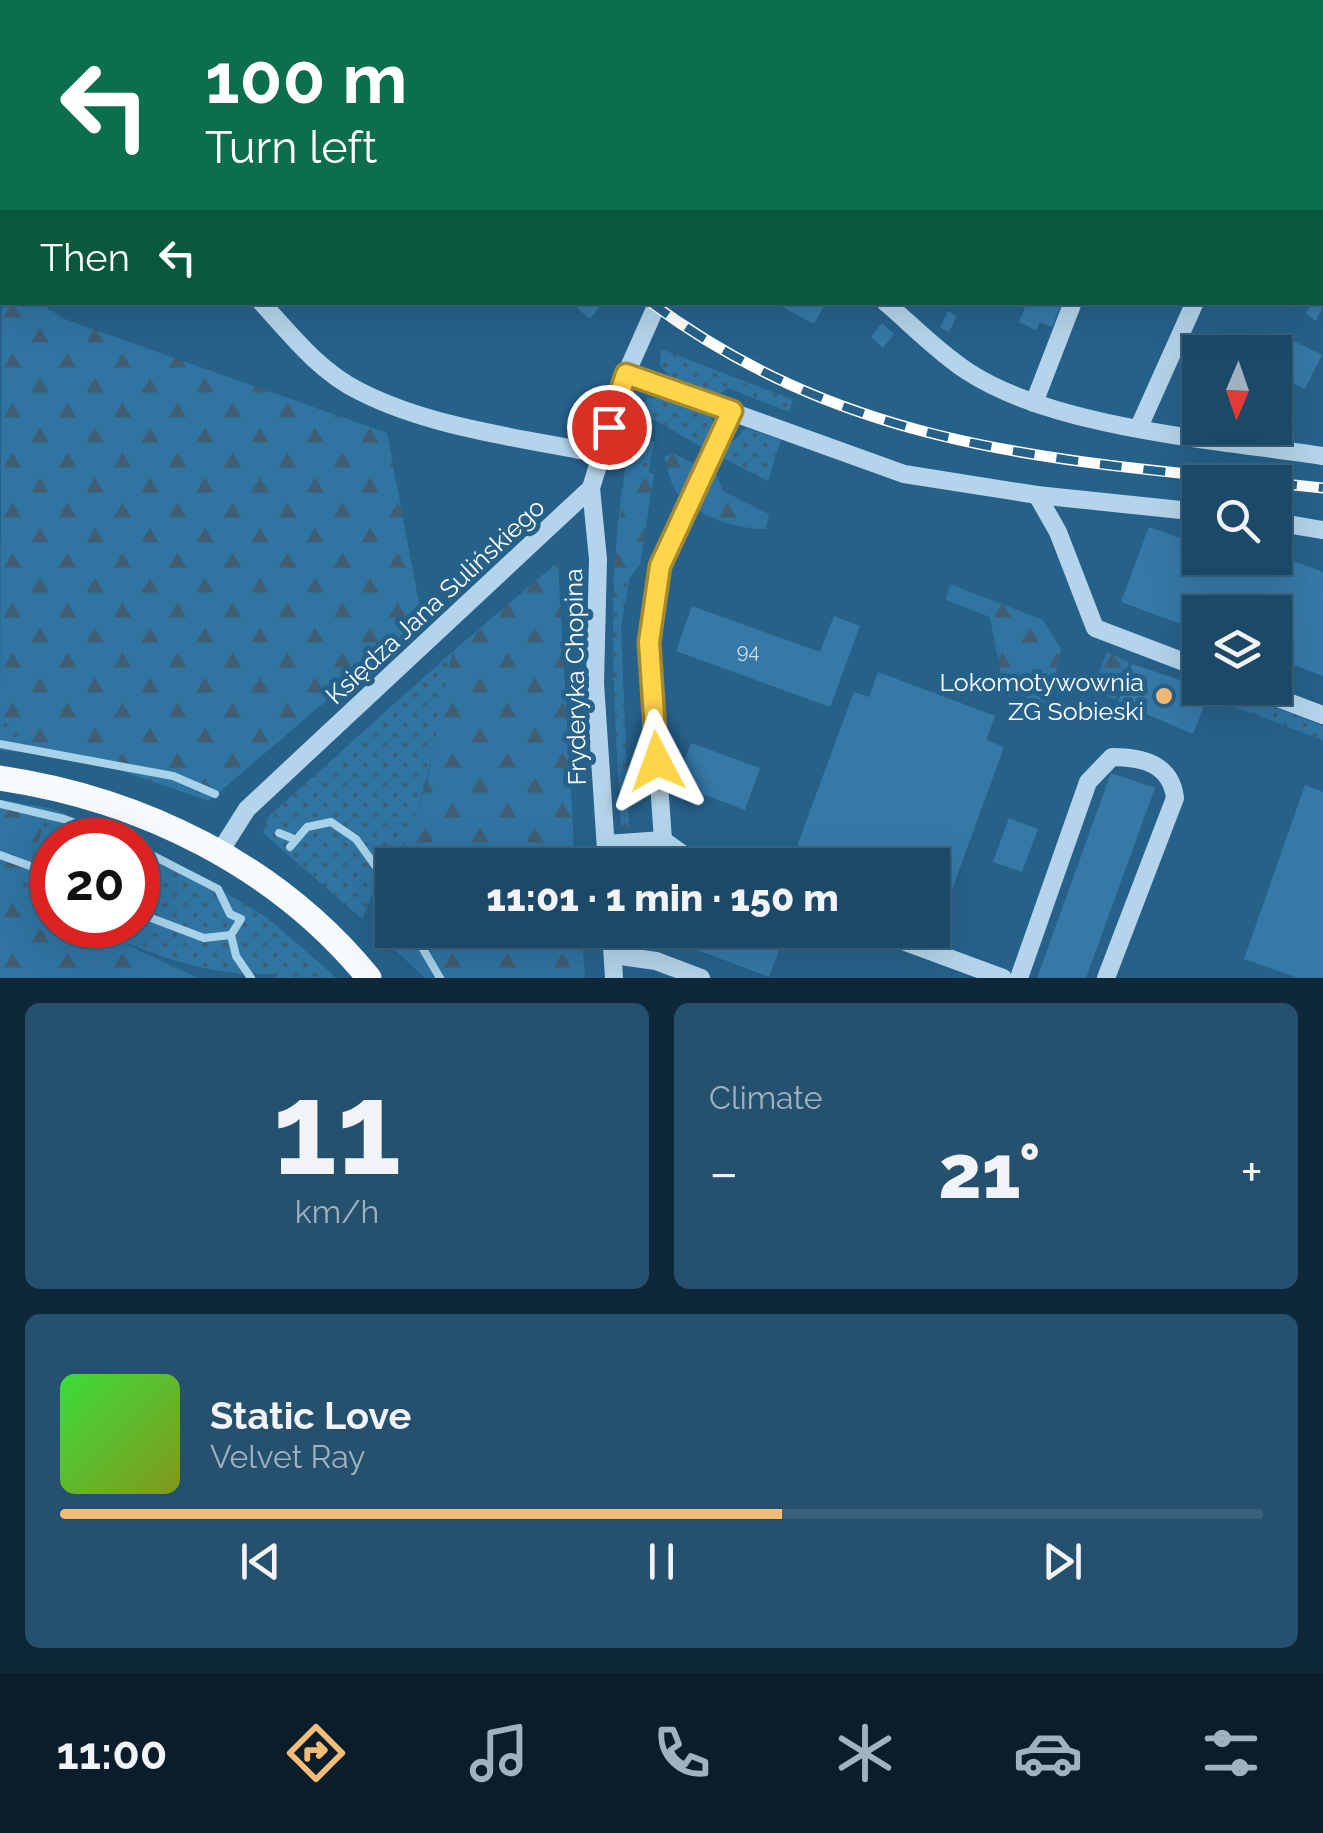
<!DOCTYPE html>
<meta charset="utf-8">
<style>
:root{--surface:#1c4968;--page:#25506e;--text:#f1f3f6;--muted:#a0b2c0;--line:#3a617c;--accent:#f3bd78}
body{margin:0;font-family:Raleway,sans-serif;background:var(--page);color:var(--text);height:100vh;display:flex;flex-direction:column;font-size:38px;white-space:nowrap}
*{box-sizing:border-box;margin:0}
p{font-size:32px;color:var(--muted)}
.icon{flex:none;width:55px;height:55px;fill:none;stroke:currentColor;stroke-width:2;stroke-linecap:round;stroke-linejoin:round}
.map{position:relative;height:978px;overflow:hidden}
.panel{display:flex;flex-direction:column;gap:25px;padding:25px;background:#0f2839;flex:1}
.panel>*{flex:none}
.top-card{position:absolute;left:0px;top:0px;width:1325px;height:305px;box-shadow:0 10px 40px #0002,0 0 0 2px var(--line);background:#0b6e4f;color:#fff;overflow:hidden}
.needle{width:65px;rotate:182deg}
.buttons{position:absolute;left:1182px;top:335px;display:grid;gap:20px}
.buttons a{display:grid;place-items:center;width:110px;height:110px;border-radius:0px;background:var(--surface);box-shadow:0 10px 40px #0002,0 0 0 2px var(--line);font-size:50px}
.speed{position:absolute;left:30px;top:818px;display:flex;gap:20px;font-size:50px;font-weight:700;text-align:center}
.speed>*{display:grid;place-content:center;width:130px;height:130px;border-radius:50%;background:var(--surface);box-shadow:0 10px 40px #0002,0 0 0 2px var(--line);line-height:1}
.speed .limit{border:15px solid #d22;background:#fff;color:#111}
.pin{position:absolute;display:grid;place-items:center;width:85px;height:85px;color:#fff;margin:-42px;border:5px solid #fff;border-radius:50%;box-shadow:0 2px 10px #0007}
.me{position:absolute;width:110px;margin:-55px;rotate:356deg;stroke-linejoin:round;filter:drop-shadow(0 0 8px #0008)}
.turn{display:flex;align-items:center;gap:35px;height:210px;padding:0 40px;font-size:45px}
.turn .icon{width:130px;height:130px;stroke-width:2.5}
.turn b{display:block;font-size:70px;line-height:85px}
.then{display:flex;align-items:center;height:95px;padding:0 40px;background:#0003;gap:20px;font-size:38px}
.big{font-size:75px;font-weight:800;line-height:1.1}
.panel .tile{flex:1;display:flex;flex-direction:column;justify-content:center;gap:15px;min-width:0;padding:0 35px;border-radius:15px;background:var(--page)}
.panel .dial{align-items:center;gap:0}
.dial b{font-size:130px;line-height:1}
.song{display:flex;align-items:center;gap:30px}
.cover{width:120px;height:120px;border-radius:15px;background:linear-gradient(135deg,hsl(120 70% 55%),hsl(70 70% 35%))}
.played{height:10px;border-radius:5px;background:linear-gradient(90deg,var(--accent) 60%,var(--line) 60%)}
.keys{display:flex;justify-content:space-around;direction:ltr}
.heat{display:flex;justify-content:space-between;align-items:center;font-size:55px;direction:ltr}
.panel .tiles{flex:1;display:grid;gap:25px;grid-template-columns:1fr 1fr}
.tile:last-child{grid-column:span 2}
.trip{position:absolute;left:375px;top:848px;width:575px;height:100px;border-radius:0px;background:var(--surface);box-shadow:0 10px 40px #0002,0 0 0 2px var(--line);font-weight:800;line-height:100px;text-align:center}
.tab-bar{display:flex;height:160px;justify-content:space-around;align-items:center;background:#0b1d2a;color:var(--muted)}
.tab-bar .icon{width:70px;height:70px}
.tab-bar .current{color:var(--accent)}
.tab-bar b{font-size:45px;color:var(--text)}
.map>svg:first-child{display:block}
.grass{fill:url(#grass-dots)}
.forest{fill:url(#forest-firs)}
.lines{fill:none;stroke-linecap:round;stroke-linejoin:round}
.stream{stroke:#a8d1ea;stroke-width:8}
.building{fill:#3679a7}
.minor{stroke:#b3d4ea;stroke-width:18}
.major{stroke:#f7fbfe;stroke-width:25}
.rail-casing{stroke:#fff;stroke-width:11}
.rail{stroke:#26618a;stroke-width:8;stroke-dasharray:22;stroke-linecap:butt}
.route-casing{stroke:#a68a30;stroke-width:25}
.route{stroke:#ffd54a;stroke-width:18}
.poi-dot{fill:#f3bd78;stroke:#26618a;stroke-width:4}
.labels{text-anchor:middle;stroke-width:10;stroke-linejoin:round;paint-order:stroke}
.number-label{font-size:20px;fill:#cddee9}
.street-label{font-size:25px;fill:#fff;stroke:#26618a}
.poi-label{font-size:25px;fill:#fff;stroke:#26618a;text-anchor:end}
</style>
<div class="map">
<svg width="1323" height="978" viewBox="0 0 1323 978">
<defs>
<pattern id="grass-dots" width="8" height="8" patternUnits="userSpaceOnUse" patternTransform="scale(2.5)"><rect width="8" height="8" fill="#3074a2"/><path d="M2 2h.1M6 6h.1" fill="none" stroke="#3f5e73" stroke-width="1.8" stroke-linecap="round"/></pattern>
<pattern id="forest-firs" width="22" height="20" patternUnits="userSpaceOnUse" patternTransform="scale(2.5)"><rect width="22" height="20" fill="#3074a2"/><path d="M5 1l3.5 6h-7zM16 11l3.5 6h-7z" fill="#3f5e73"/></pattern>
</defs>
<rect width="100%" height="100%" fill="#26618a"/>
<g class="grass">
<path d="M661,349l132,51 -4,12 -61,-24 -10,7 -47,-17 -11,-13z"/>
<path d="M648,398h15l46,17 4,6 -8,28 -67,-39z"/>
<path d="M633,428l21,14 -33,184 8,201 -8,-1c-8,-134 -17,-266 12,-398z"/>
<path d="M746,428l35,12 -13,41 -49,-25z"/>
<path d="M452,652c-12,74 -26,144 -55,213l-9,-7 -26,61 -99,-86 5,-16z"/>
<path d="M1232,691l91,35v14l-96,-36z"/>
<path d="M0,720l35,12 -6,21 -29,-3z"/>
<path d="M50,808l84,32h-82v70l-33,-16z"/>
<path d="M138,841l128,76 71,61h-62l-2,-4c-64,4 -132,-23 -188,-49h53z"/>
</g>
<g class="forest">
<path d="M2,286v16l38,1 24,16 323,114 35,186 -213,182 -93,-32 -87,-16 5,-21 -34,-12z"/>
<path d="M673,453l44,23 6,15 46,23 -3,15c-28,1 -69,-13 -88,-35 -8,-8 -10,-27 -14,-37z"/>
<path d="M626,466l28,8 -14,91 -19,23 -8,-7z"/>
<path d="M558,562l17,303h-178l30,-82 25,-131z"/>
<path d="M950,584l93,36 18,29 -12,54 -16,-2 -30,-16 -13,-68 -44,-17z"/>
<path d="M1107,652l22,10 -14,37 -23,-9z"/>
<path d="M0,800l50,8 -31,86 33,16v15h33l113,53h-198z"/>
<path d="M392,877v53h189l4,48h-160l-53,-49z"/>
</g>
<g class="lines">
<g class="stream">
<path d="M0,744l173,32 42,18"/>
<path d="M0,804l64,15 56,21"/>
<path d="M279,833l15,6"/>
<path d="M290,847l17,-20 24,-5 25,17 36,50"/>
<path d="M138,848l80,41 12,25 11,5 -10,16 -27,3 -66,-25"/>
<path d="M0,855l52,19"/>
<path d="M412,930l28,48"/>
<path d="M231,935l5,21 15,22"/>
</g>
</g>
<g class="building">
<path d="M581,302h11l7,6 -9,11 -13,-11z"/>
<path d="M773,302h53l-12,22z"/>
<path d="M1027,302h35l-10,25 -12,-5 -4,8 -17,-8z"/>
<path d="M1312,302l11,4 -7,15 -10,-7z"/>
<path d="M948,311l9,5 -8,16 -9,-5z"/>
<path d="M882,323l12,11 -11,14 -12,-11z"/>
<path d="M1288,338l34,17 -17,34 -30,-14z"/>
<path d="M1149,527l51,18v13l75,-4 48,18v104l-48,-18v-46h-75v19l-79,-29z"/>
<path d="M692,606l128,46 14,-36 26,10 -30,81 -154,-56z"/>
<path d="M1132,664l78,26 -17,44 -75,-32z"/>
<path d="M878,672l117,44 -9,24 18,7 -69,189 -16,-6h13v-65h-142l64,-173 15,5z"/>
<path d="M691,743l69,25 -15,42 -69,-26z"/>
<path d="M1111,773l44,15 -69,190h-49z"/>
<path d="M1305,785l18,7v186h-25l-54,-19z"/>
<path d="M1009,818l29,11 -16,43 -29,-10z"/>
<path d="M689,930h98l-18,47 -85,-32z"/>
</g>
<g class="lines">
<g class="minor">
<path d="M806,0v2"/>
<path d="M837,2l2,-2"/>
<path d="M1200,2l1,-2"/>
<path d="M1322,38l1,-1"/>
<path d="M0,49l2,2"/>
<path d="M261,302c30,33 58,69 98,89 72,37 163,47 241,63"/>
<path d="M885,302c27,23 53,50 82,69 88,58 252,69 356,85"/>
<path d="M626,374l278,100 133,21 163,17"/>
<path d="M1034,403l39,-101"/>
<path d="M1139,427l56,-125"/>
<path d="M591,488l7,71 -3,124 12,182"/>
<path d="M1037,495l21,37 37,96 105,40"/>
<path d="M1275,522l48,8"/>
<path d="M1251,688l72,27"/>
<path d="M663,840l35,25"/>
<path d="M606,844l57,-4 -14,-199c7,-85 44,-155 83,-230"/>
<path d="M221,850l26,-41 344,-321 35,-114 32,-72"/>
<path d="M611,930l3,48"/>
<path d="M873,930l130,48"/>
<path d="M613,955l43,6 45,17"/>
<path d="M1019,978l69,-196 24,-25c31,0 59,7 63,41l-69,180"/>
</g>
<path class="major" d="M0,778c142,21 278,88 369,200"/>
<defs>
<g id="rail">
<path d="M278,0l3,2"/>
<path d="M441,0l3,2"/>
<path d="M650,302c192,142 388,157 617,180"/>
<path d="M1275,483l48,5"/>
</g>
</defs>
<use href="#rail" class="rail-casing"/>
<use href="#rail" class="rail"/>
</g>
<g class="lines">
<defs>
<path id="route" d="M609,427l17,-53 106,37 -72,155 -11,76 8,119"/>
</defs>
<use href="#route" class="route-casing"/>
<use href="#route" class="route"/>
</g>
<circle class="poi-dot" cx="1164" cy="696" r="10"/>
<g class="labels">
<g class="number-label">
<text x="748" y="658">94</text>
</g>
<g class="street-label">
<text transform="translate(435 601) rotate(-43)" y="9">Księdza Jana Sulińskiego</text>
<text transform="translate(575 677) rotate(-91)" y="9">Fryderyka Chopina</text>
</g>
<g class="poi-label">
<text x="1144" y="691">Lokomotywownia<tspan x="1144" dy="29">ZG Sobieski</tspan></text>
</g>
</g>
</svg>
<div class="buttons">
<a><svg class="needle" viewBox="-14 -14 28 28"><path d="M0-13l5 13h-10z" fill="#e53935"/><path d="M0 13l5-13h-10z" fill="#a0b2c0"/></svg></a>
<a><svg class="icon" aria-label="search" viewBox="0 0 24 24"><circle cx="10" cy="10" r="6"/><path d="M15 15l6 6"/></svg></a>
<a><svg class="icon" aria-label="layers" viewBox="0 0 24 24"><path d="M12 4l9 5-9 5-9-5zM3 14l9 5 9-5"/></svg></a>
</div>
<div class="speed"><div class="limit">20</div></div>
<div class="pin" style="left:609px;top:427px;background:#d93025"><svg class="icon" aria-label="arrive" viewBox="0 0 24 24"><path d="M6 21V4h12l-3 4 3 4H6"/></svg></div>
<svg class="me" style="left:657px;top:761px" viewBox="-20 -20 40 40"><path d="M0-17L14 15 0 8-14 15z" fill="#ffd54a" stroke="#fff" stroke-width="4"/></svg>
<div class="trip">11:01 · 1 min · 150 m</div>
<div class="top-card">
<div class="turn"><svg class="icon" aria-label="left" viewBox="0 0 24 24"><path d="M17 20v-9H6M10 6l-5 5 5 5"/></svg><div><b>100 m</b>Turn left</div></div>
<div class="then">Then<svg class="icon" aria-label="left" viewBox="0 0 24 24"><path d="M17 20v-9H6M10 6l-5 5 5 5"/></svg></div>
</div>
</div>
<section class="panel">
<div class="tiles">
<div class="tile dial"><b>11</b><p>km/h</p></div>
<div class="tile"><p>Climate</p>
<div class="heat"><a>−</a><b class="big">21°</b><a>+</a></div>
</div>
<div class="tile">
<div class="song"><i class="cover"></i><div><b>Static Love</b><p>Velvet Ray</p></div></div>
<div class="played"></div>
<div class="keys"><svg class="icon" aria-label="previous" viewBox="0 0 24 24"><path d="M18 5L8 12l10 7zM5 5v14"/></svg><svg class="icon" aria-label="pause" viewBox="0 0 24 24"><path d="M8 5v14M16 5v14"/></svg><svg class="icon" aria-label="next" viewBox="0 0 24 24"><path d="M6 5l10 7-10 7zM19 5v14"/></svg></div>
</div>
</div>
</section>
<nav class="tab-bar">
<b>11:00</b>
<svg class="icon current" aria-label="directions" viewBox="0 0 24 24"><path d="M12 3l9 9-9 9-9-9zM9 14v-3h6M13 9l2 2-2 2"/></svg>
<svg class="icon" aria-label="music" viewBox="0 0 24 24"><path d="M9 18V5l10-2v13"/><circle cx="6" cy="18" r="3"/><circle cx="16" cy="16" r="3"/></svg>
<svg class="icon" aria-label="phone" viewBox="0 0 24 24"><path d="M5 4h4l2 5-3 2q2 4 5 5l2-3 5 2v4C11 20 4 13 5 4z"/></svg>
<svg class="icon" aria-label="climate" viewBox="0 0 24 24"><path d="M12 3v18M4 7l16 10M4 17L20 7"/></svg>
<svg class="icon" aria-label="car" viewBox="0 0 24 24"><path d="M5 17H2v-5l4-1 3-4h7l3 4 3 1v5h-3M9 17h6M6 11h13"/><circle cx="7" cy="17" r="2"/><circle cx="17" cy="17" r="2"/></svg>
<svg class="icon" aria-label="filters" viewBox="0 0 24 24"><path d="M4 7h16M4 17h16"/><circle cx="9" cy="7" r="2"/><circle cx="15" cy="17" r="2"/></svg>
</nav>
